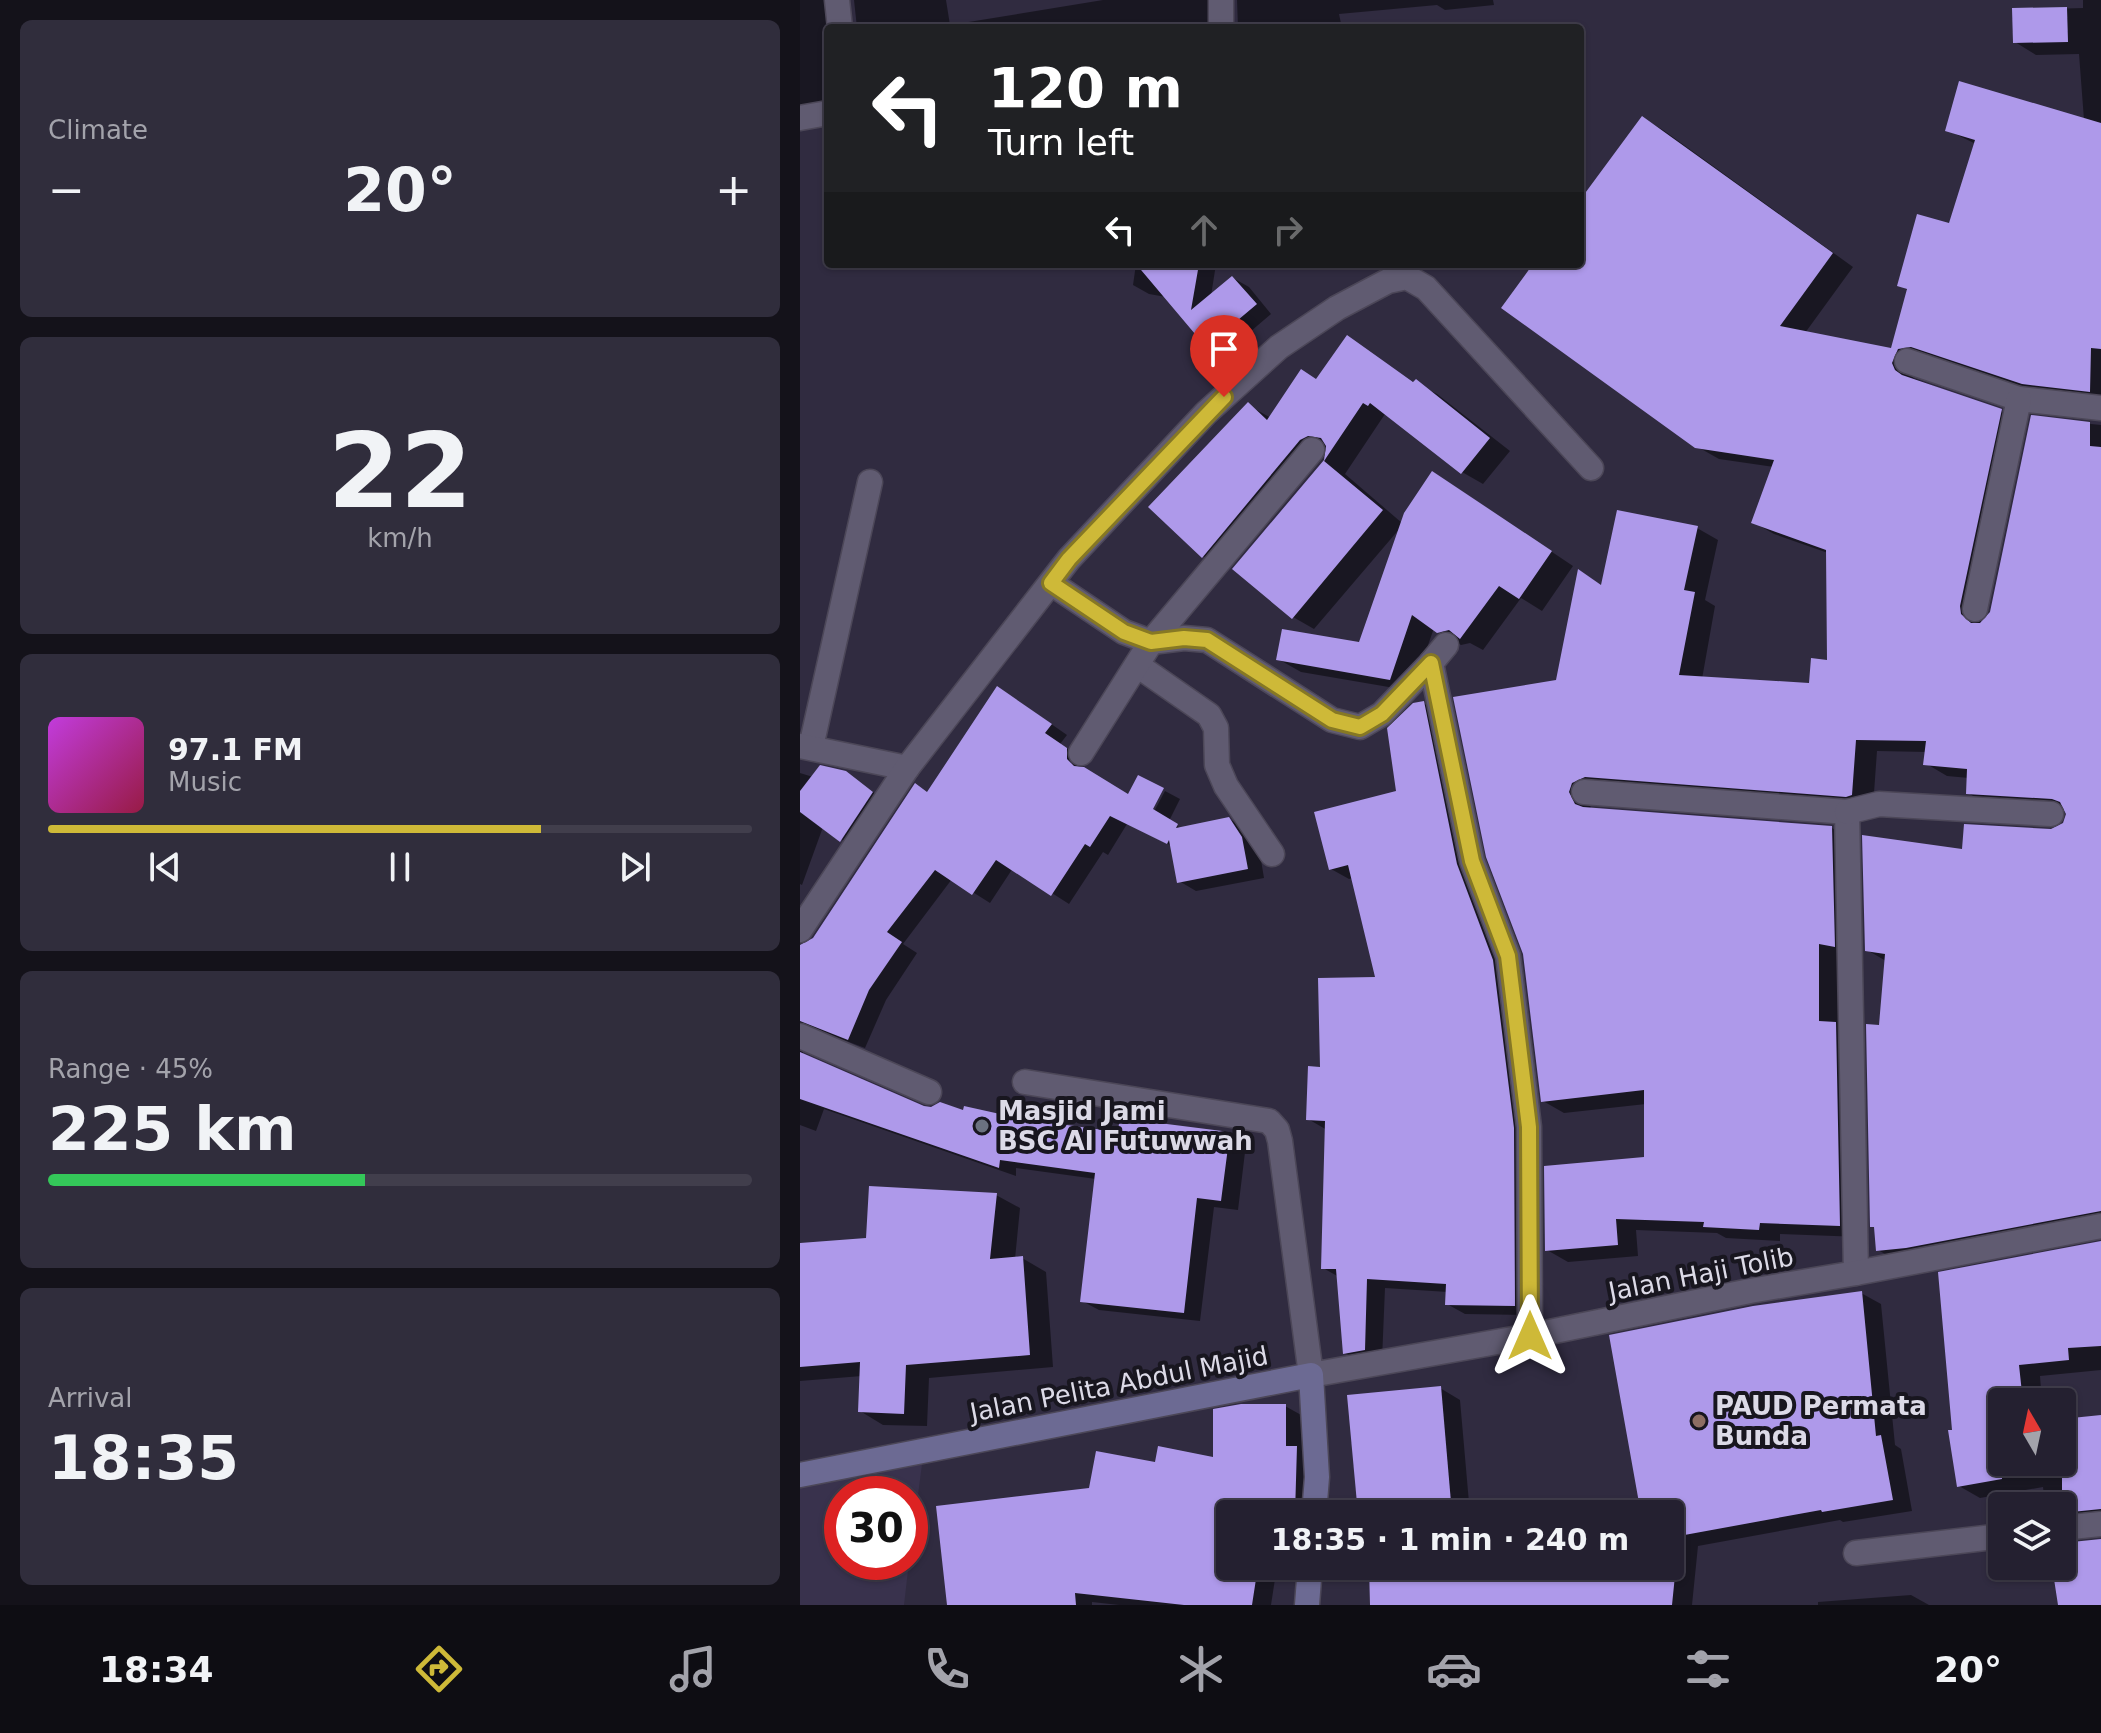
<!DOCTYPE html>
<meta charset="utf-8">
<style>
:root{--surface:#242030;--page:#302d3c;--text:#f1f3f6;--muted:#a3a3ab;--line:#413e4c;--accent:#ceb938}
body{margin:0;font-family:"DejaVu Sans",sans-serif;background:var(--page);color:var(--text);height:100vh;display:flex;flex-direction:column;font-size:30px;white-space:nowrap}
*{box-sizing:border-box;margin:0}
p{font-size:26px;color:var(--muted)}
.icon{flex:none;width:44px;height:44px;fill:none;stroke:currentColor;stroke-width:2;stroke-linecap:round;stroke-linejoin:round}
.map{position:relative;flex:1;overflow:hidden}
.details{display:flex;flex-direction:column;gap:20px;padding:20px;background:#14121a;width:800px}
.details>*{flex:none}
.banner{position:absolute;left:24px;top:24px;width:760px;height:244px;border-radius:8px;box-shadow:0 2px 6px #0004,0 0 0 2px var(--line);background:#202124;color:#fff;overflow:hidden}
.needle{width:52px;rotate:351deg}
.fabs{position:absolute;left:1188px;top:1388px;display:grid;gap:16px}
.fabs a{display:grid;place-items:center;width:88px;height:88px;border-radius:8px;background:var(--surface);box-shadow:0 2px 6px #0004,0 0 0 2px var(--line);font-size:40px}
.speed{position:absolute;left:24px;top:1476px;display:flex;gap:16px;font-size:40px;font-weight:700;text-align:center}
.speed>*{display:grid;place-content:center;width:104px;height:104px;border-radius:50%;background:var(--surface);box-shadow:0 2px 6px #0004,0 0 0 2px var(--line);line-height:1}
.speed .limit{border:12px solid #d22;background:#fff;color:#111}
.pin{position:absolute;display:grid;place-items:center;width:68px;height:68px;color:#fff;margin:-82px -34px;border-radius:50% 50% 50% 0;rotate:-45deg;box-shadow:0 0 8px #0007}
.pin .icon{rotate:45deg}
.me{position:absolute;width:88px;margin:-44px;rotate:0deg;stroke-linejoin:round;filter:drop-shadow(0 0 6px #0008)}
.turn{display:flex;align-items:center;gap:28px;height:168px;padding:0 32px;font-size:36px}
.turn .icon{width:104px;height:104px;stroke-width:2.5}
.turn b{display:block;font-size:56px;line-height:68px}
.lanes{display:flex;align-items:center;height:76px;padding:0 32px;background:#0003;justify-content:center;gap:40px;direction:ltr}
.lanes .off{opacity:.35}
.big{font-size:60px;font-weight:700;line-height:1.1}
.details .widget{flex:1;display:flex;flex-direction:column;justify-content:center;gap:12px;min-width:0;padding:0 28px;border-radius:12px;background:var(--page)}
.details .dial{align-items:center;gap:0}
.dial b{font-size:104px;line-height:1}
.song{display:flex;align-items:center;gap:24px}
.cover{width:96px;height:96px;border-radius:12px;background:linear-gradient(135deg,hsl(290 70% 55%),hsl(340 70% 35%))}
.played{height:8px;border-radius:4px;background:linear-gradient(90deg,var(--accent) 70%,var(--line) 70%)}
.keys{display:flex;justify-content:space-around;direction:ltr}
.heat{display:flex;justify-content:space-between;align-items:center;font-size:44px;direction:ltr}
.charge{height:12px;border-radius:6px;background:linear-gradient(90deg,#34c759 45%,var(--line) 0)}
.trip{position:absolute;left:416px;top:1500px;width:468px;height:80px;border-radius:8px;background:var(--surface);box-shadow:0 2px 6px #0004,0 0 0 2px var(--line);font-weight:700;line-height:80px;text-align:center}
.dock{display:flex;height:128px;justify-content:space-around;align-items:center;background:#0e0d13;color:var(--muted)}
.dock .icon{width:56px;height:56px}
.dock .current{color:var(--accent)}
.dock b{font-size:36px;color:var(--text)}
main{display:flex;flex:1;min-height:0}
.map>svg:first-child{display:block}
.built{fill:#39324d}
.shadow{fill:#0007}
.building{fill:#ae99ea}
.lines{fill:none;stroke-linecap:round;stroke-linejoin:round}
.lane-casing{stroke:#4c4758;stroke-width:27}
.street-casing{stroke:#4c4758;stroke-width:27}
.secondary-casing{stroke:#4c4758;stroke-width:27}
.lane{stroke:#605b71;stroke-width:24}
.street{stroke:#605b71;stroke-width:24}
.secondary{stroke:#6c6a93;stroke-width:24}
.route-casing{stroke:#867824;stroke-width:20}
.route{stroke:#ceb938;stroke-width:14}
.worship-dot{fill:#6b7280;stroke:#18161f;stroke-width:3}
.education-dot{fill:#8d6e63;stroke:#18161f;stroke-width:3}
.labels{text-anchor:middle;stroke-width:8;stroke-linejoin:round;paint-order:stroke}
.poi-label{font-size:26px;font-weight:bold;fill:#dcdae7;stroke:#18161f;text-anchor:start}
.street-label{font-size:26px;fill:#dcdae7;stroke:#18161f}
</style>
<main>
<section class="details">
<div class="widget"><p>Climate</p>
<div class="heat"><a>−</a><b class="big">20°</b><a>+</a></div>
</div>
<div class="widget dial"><b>22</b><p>km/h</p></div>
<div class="widget">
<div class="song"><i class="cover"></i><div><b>97.1 FM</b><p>Music</p></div></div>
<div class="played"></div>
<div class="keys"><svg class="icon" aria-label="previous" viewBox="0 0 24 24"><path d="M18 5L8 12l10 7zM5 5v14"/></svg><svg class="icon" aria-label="pause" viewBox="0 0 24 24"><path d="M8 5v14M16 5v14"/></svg><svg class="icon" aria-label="next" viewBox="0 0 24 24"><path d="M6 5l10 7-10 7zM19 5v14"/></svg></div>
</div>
<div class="widget"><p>Range · 45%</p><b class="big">225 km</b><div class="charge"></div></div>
<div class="widget"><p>Arrival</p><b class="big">18:35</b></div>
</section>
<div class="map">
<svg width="1301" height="1605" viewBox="0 0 1301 1605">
<rect width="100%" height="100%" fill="#302b40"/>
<path class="built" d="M124,1449l-14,107v-62h-68v68h67l-5,43h-104v-140z"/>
<g class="shadow">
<path d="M0,0h42l-14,28v76l-28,2z"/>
<path d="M54,0h92l4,25 153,-25h123l-5,28h-364z"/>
<path d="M437,0h256l1,5 -49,5 -8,-5 -98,9 3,14h-104z"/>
<path d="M1283,0h18v401l-56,-6 -131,-27 -1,10 88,33 21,12 -41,196 1,5 10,-11 40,-195 69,7v801l-202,36 -21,-12 -2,-22 -4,-2 8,-199 6,-66 -19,-11 97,-99 94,-21 7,-6 2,-14 -78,-5 -21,-12 1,-15 -22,-2 -22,-13 2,-11 -50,-1 -4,56 -283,-4 1,7 241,18 21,12 8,397 -81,-3v7l-54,-3 -9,-5 -81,-3 2,26 -70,6 -21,-12 99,-91v-55l-82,9 -21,-12 15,-419 45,-96 94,-58 21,12 -13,60 10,6 -13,73 108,6 19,-23 -1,-109 -54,-19 -21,-12 21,-55 -55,-8 -23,-13 -161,-182h45v-61l62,-85 21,12 190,137 -48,66 87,17 17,-59 -10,-6 52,-60 25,-81 -29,-14 137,-10 -5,-66 -43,1 -21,-13 -1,-32 69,-2z"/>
<path d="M336,264h80l-5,32 22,-18 16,9 22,27 -48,41 -16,-10 -41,-48 -17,-3 -16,-9z"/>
<path d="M548,338l67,45 22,11 73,57 -27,33 -21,-12 -77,-58 -40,60 57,49 53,-36 118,79 -31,45 -21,-13 -38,52 -13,-7 -9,2 -27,-17 -22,63 -111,-19 -23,-13 83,-15 40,-117 -87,102 -21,-12 -58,-49 90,-107 3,-13 -104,120 -21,-12 45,-151 23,13 46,-38z"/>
<path d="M214,698l53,37 -7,9 24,15v11l63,47 3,2 15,-28 15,8 -11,22 13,8 47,-10 17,10 13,19 5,30 -68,13 -17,-10 -7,-35 -45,-22 -19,31 -5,-3 -34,52 -56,-36 -23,35 -38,-24 -49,65 14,9 -31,47 -21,48 -48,-18 -10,4 -6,13 3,9 119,52 196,26 32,-13 8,5 70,8 17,10 -8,66 -24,-3 -14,114 -101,-11 -17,-9 14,-122 -80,-11v8l-192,-67 -8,22 -16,-6v-164l128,-168z"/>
<path d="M623,703l18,11 70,257 21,344 -67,-1 -18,-10 1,-12 -63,-4 -3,72 -19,3 -18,-10 -6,-76 -16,-9 4,-138 -19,-11 14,-50 56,-90 -25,-101 -4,1 -18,-10 67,-77z"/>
<path d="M0,773l13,4 32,-4 43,29 -32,47 -33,-22 -21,58 -2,-1z"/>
<path d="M196,1195l24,13 -5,51 7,-1 24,14 7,95 -124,11 -2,48 -44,-1 -23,-14 2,-35 -62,5v-136l68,-5z"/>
<path d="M1301,1243v127l-61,6 2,26h-40v60h60v-41l39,-4v105l-27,6 -6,14 1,2 32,-3v64h-41l-6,-39h8v-60h-17l-2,-19 -63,11 -21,-12 -4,-55z"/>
<path d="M1061,1293l20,11 14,141 6,4 11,62 -69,11 -3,-2 -142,26 -6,59h-320l-1,-39h299v-52h-27z"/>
<path d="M640,1388l20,12 10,114h-110z"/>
<path d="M485,1406l18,10v36l11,6 -1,56h-83v52h47l-6,39h-152l-27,-3v3h-143l142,-115 66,-26 58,-4z"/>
<path d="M1111,1595l18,10h-111v-3z"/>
</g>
<g class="building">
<path d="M1267,7l1,35 -55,1 -1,-35z"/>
<path d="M1159,81l142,42v226l-10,-1 -1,44 -68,-8 -111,-37 -13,2 -6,14 3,7 7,5 100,34 -42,197 1,8 10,9h9l10,-11 41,-197 59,7v24l11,1v764l-195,37 -30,3 -2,-24h-4l-4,-203 13,1 6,-71 -20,-3 -3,-116 100,14 2,-25 87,5 12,-6 3,-9 -6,-12 -8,-3 -86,-5 1,-25 -44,-4 3,-24 -70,-1 -4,55 -6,2 -261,-20 -13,6 -3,9 6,12 8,3 249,19 3,121 -16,-3v77l17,1 4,204 -80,-3 -1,7 -56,-3 1,-5 -88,-3 2,26 -73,6 -1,-85 100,-9v-67l-103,12 -18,-148 -37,-97 -33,-160 103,-17 22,-111 23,16 16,-75 81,16 -14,64 11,2 -16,83 130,8 2,-25 16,2 -1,-110 -75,-27 23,-63 -79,-12 -194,-140 32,-44h47v-64l62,-84 191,137 -53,73 111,22 16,-59 -10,-3 20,-72 32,9 26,-83 -30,-9z"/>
<path d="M336,264h63l-8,46 41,-34 25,28 -51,43z"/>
<path d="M547,335l66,47 3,-3 74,59 -29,36 -91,-71 -2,3 -5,-3 -39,58 59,49 -91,109 -60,-50 92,-109 2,-14 -5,-8 -13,-2 -8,4 -98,118 -54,-51 100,-105 19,18 34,-51 15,10z"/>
<path d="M632,471l120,80 -33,48 -20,-13 -39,53 -11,-9 -12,3 -25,-18 -22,65 -114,-20 6,-31 77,13 45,-129z"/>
<path d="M197,686l55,38 -7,9 22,15v11l7,7 10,1 44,27 10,-19 26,13 -11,21 25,15 -2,4 53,-11 13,20 6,32 -71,14 -8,-43 -2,4 -57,-28 -20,31 -5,-3 -34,52 -55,-36 -24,35 -37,-25 -48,62 15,10 -33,48 -21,50 -48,-19v-76l13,-7 102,-155 12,9z"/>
<path d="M624,701l33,163 36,96 21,168 1,178 -70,-1 1,-21 -79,-5 -2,71 -22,4 -7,-85h-15l4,-148 -19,-1 2,-54 12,1 -2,-89 57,-1 -27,-112 -19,5 -15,-58 82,-21 -9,-63 26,-25z"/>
<path d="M20,765l26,6 27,21 -33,50 -40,-30v-21z"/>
<path d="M0,1052l124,54 7,1 9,-5 23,8 1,-4 59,13 95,13 2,-17 31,4v3l79,10 -9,69 -24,-3 -13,115 -104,-11 15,-129 -95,-13 -1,8 -199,-69z"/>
<path d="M69,1186l128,7 -7,66 33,-3 7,99 -124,10 -2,49 -46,-2 2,-50 -60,5v-124l66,-5z"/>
<path d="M1301,1241v105l-33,2 1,12 -50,5 3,28 -20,2v84l-45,8 -9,-57h4l-14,-158z"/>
<path d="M1062,1291l14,145 5,-1 12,65 -71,12 -1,-2 -142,26 -7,69h-302l-1,-39h301v-52h-29l-32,-179 144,-29z"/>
<path d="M641,1386l11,128h-94l-11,-119z"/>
<path d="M441,1404h45v42h11l-2,68h-65v52h28l-6,39h-68l-109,-12 1,12h-129l-11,-99 153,-18 7,-37 59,11 3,-16 55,11v-48z"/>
<path d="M1301,1415v94l-39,4v-94z"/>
<path d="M1301,1539v66h-43l-6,-39h10v-23z"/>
</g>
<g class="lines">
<defs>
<path id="lane" d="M11,747l59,-265"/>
<g id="street">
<path d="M37,0l3,28"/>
<path d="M421,28v-28"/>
<path d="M0,118l28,-5"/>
<path d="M1107,361l112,38 82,9"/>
<path d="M251,583l73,49 27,10 33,-4 23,2 125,80 28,7 22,-13 49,-51"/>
<path d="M1175,609l44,-210"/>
<path d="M646,645l-15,18 41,198 36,95 21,171 1,209"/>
<path d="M337,665l72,50 7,13 1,37 9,21 46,68"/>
<path d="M0,746l107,22"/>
<path d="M281,753l70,-111 161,-192"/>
<path d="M784,792l263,20 9,461"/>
<path d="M1047,812l32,-8 172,10"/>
<path d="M0,930l107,-162 162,-209 137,-146 73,-66 58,-39 51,-27 19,-4 19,11 165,180"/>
<path d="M0,1036l129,56"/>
<path d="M225,1082l244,39 8,9 3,11 31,234 219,-39 220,-45 106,-18 245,-47"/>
<path d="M1262,1528l39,-4"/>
<path d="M1056,1553l146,-17"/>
</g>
<g id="secondary">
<path d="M0,1475l511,-100 6,102 -3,37"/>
<path d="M507,1605l3,-39"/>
</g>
</defs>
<use href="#lane" class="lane-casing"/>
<use href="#street" class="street-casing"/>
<use href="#secondary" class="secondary-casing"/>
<use href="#lane" class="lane"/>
<use href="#street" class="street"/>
<use href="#secondary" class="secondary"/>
</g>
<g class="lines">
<defs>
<path id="route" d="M424,397l-155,162 -18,24 73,49 27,10 33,-4 23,2 125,80 28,7 22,-13 49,-51 41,198 36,95 21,171 1,209"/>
</defs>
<use href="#route" class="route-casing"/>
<use href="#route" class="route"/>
</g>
<circle class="worship-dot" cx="182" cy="1126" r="8"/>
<circle class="education-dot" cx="899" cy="1421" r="8"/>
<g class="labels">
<g class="poi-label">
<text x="198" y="1120">Masjid Jami<tspan x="198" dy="30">BSC Al Futuwwah</tspan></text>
<text x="915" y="1415">PAUD Permata<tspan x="915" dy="30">Bunda</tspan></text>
</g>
<g class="street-label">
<text transform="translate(901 1274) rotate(-11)" y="9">Jalan Haji Tolib</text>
<text transform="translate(319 1384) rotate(-11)" y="9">Jalan Pelita Abdul Majid</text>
</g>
</g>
</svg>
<div class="fabs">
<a><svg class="needle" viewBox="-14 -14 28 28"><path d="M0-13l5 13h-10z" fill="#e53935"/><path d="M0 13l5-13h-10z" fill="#a3a3ab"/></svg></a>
<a><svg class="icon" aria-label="layers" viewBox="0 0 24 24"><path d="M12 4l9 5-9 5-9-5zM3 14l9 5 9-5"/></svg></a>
</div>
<div class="speed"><div class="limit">30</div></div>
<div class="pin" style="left:424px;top:397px;background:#d93025"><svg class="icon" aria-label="arrive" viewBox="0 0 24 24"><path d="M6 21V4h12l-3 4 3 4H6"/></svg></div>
<svg class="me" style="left:730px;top:1336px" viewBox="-20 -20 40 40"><path d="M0-17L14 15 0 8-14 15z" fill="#ceb938" stroke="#fff" stroke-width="4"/></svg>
<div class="trip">18:35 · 1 min · 240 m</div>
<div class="banner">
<div class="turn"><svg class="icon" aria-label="left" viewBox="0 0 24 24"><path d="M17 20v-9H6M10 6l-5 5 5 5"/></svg><div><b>120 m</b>Turn left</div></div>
<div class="lanes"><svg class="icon" aria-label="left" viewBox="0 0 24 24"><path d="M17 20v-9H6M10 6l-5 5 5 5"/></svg><svg class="icon off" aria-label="ahead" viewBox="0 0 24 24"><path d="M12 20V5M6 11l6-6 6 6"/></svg><svg class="icon off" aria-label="right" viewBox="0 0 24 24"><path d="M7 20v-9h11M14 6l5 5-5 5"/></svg></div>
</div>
</div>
</main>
<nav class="dock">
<b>18:34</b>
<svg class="icon current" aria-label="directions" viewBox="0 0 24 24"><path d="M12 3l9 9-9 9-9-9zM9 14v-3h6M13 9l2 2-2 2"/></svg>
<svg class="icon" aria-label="music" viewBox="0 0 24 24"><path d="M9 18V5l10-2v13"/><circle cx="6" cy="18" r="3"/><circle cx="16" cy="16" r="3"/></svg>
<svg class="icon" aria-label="phone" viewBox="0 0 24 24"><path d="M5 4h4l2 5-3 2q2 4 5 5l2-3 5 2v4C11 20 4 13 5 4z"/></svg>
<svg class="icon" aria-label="climate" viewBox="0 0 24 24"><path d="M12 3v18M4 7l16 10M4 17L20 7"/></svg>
<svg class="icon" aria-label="car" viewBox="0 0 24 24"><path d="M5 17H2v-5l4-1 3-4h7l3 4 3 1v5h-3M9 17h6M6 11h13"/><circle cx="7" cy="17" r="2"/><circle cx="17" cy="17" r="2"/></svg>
<svg class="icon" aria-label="filters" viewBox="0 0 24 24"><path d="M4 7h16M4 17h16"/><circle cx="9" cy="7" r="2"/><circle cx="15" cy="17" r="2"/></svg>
<b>20°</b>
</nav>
